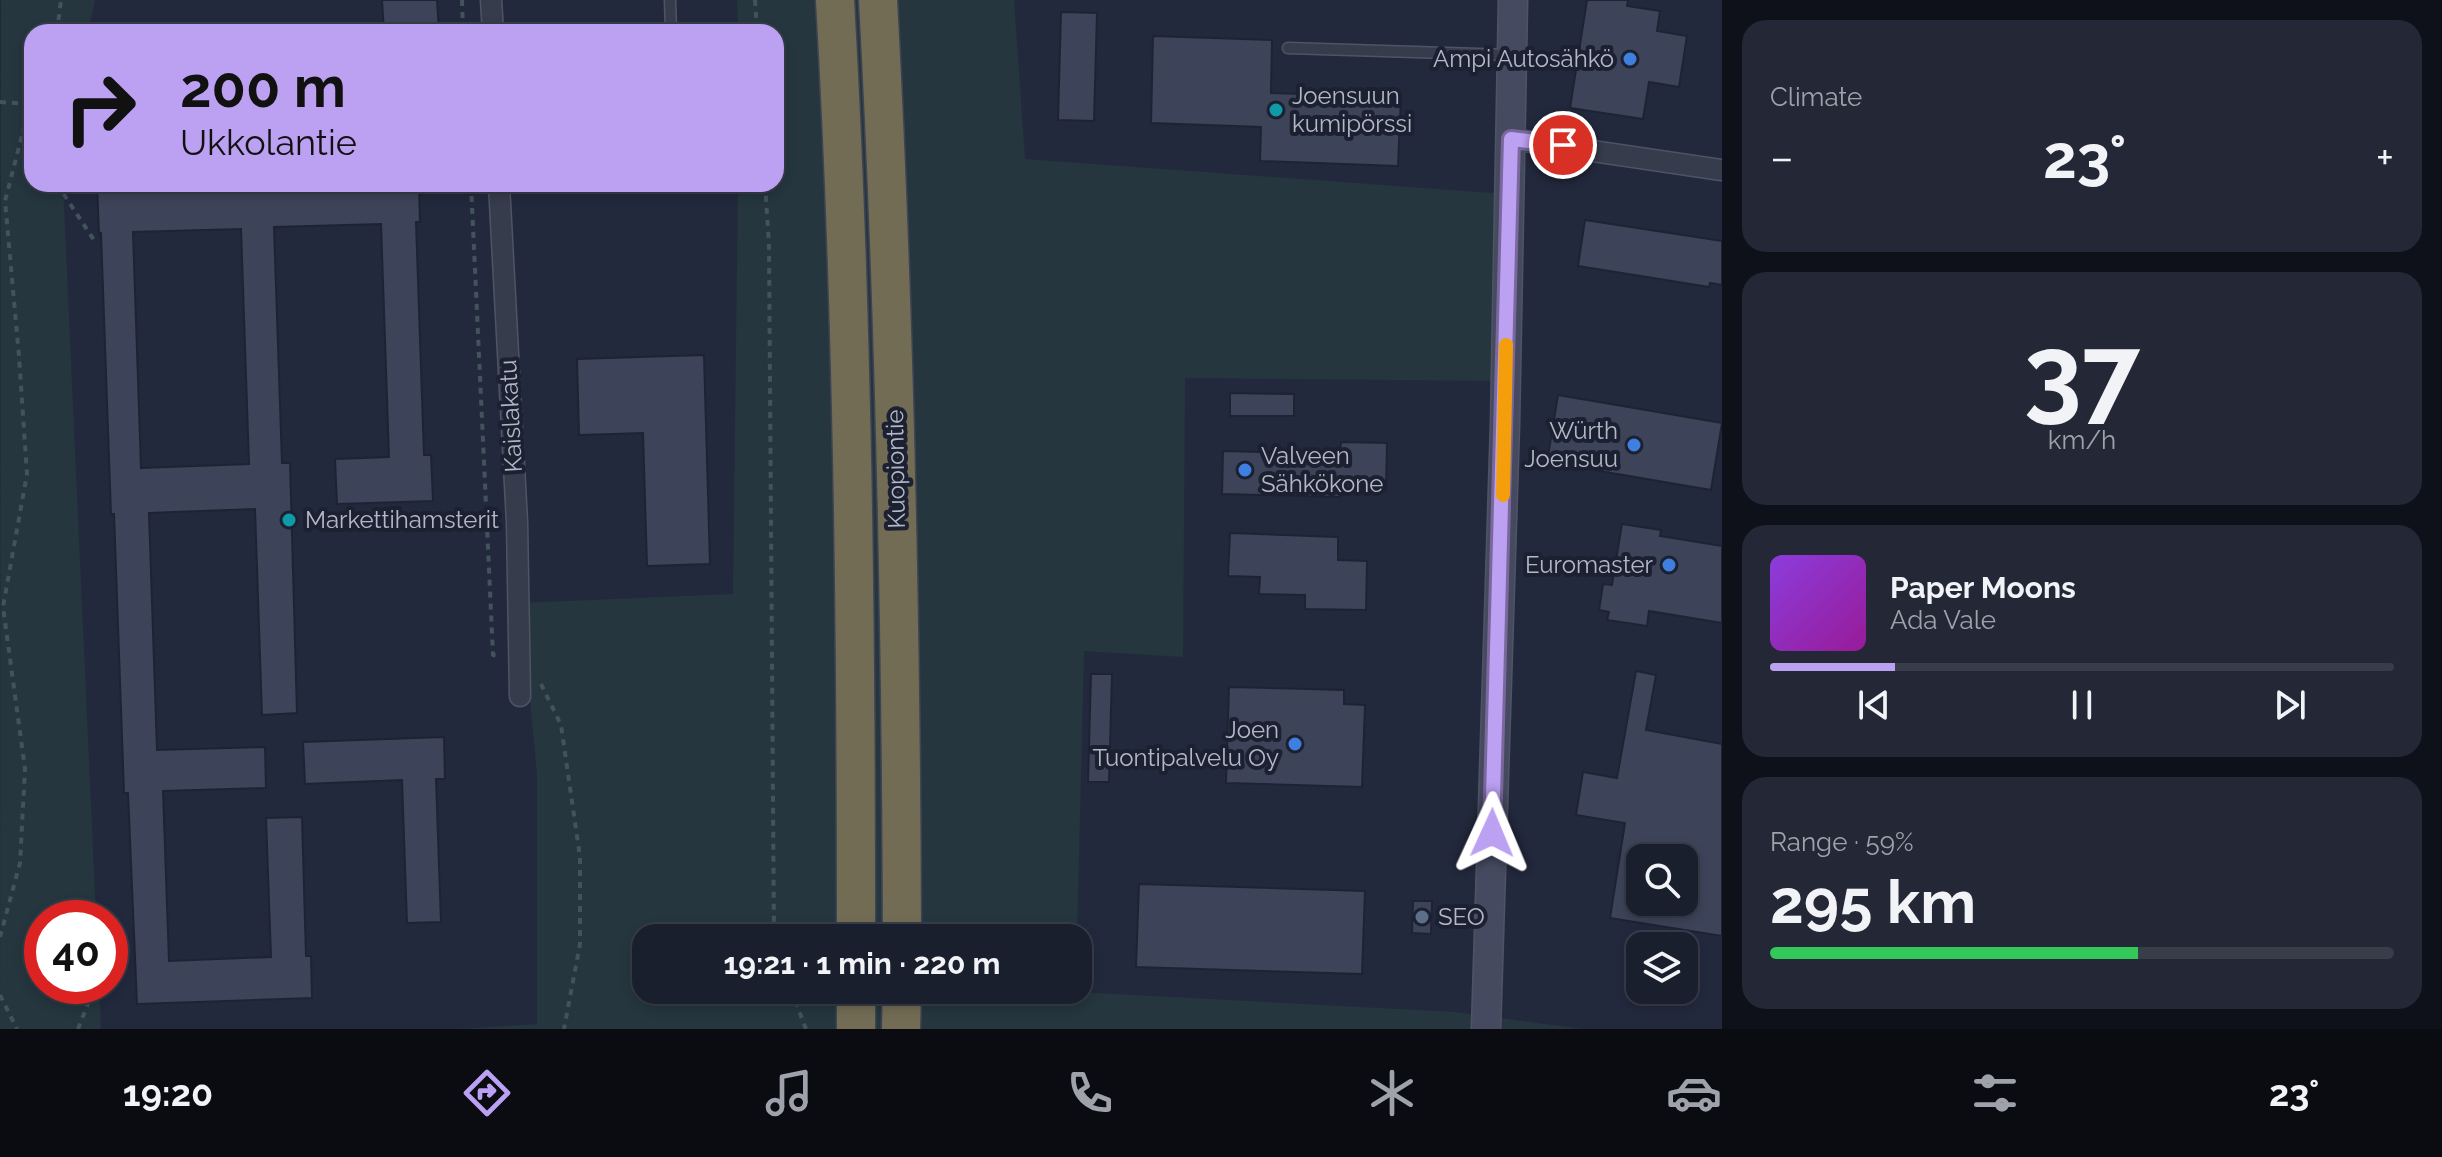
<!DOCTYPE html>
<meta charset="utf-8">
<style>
:root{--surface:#1a1f2e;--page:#232736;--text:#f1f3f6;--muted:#9fa2aa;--line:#383d4a;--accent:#bca0f2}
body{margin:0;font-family:Raleway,sans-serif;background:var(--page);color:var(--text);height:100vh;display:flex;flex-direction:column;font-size:30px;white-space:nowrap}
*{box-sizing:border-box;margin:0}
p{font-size:26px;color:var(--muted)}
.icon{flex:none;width:44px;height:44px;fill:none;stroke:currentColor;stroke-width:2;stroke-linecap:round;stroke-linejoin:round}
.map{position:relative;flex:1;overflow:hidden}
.sheet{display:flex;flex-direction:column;gap:20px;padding:20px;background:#0e1119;width:720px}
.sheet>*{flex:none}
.guide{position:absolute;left:24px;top:24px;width:760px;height:168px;border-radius:24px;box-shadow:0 4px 12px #0003,0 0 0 2px var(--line);background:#bca0f2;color:#111;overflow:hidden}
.fabs{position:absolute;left:1626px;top:844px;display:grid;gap:16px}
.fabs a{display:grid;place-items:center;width:72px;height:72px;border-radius:16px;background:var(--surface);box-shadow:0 4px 12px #0003,0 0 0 2px var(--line);font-size:40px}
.speed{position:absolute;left:24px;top:900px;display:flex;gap:16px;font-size:40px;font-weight:700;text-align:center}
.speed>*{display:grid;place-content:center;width:104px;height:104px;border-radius:50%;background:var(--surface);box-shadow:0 4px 12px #0003,0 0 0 2px var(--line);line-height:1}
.speed .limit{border:12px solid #d22;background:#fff;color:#111}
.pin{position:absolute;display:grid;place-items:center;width:68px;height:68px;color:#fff;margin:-34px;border:4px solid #fff;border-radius:50%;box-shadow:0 2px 8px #0007}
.me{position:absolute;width:88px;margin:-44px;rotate:1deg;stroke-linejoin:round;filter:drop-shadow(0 0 6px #0008)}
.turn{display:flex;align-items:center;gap:28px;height:168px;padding:0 24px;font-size:36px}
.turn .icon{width:104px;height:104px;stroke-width:2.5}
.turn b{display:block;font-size:56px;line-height:68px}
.big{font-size:60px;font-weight:700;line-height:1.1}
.sheet .widget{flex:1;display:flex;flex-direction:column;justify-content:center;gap:12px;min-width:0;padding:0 28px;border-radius:24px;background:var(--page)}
.sheet .dial{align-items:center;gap:0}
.dial b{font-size:104px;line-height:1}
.song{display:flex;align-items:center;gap:24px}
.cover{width:96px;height:96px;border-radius:12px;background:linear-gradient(135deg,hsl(270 70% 55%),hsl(300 70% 35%))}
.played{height:8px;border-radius:4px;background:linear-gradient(90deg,var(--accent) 20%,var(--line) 20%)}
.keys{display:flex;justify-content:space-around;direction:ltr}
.heat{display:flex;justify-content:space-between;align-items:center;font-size:44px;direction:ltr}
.charge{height:12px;border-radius:6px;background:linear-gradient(90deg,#34c759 59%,var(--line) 0)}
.trip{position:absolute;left:632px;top:924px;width:460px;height:80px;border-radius:24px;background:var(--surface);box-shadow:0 4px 12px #0003,0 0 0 2px var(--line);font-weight:700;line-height:80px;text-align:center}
.tabs{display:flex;height:128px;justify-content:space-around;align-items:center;background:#0a0c12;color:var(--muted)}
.tabs .icon{width:56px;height:56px}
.tabs .selected{color:var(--accent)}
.tabs b{font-size:36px;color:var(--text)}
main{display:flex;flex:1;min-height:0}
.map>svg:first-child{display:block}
.green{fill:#25363e}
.building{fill:#3d4459;stroke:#1e2334;stroke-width:2;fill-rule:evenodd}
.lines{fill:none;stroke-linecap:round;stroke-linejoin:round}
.lane-casing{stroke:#4f5465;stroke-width:13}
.street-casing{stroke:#4f5465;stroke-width:23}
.secondary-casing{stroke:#4f5465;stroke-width:31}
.highway-casing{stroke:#3f4455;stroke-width:41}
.path{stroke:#43535b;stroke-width:4;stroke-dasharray:6 6;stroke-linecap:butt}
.lane{stroke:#373c4d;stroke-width:10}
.street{stroke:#373c4d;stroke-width:20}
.secondary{stroke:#454a60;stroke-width:28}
.highway{stroke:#736c54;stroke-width:38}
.route-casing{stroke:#7a689d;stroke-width:20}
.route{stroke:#bca0f2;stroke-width:14}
.slow{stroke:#f59e0b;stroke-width:14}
.shop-dot{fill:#3f7fe0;stroke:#1c2132;stroke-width:3}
.culture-dot{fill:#0f9aa8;stroke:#1c2132;stroke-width:3}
.service-dot{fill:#5c6f8a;stroke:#1c2132;stroke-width:3}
.labels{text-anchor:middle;stroke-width:8;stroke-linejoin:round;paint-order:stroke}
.poi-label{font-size:24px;fill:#b3b7c8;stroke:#1c2132;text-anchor:end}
.street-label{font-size:24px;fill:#b3b7c8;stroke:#1c2132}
</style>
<main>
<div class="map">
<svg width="1722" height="1029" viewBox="0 0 1722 1029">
<rect width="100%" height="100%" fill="#23293d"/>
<g class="green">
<path d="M1,0h94l-7,32h-56v152h31l33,734h-54v68h57l2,43h-101z"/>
<path d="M737,0h277l11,159 481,35 -5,187 -316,-3 -2,279 -99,-6 -7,287h-431v52h430v2l378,20 130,17h-1126l79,-5v-250l-16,-171 212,-9 5,-410h38v-152h-38z"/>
</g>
<g class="building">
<path d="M382,0h55l2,32h-55z"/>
<path d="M1587,0h41l-1,6 33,5 -3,20 30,5 -8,51 -30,-5 -6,37 -73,-11z"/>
<path d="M1061,12l36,1 -3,108 -36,-1z"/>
<path d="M1153,36l119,4 -1,53 130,4 -3,69 -138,-5 1,-34 -110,-4z"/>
<path d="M97,184h322l1,38h-4l8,233h7l2,46 -96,3 -2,-45 54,-2 -8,-233 -107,3 8,236h8l7,250 -35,2 -7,-206 -106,4 8,237 108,-3 1,41 -103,3 6,170 102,-4 -5,-139 36,-1 4,139h5l1,42 -175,6 -9,-211h-4l-10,-279h-3l-10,-281 -2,1zM241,229l8,235 -108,4 -8,-236z"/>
<path d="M1585,220l137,21v44l-12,-2 -1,4 -131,-21z"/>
<path d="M704,355l6,209 -63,2 -4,-133 -64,2 -2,-76z"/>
<path d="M1230,393l64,1v22h-64z"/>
<path d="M1558,395l164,28 -11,67 -164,-28z"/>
<path d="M1341,442l46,1 -1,47 -46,-1v8l-118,-3 1,-43 117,3z"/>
<path d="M1622,524l39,6 -1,6 62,10v77l-73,-12 -2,15 -40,-6 2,-8 -10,-2 4,-26 9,1z"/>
<path d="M1230,533l108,4v23l29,1 -1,49 -61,-1v-14l-46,-1 1,-17 -32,-1z"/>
<path d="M1636,671l20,4 -10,55 76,14v192l-112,-18 15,-95 -49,-8 7,-43 34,6zM1640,858h44v44h-44z"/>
<path d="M1091,674h21l-3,108h-21z"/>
<path d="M1229,687l115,3v14l21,1 -3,82 -136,-4z"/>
<path d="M444,737l1,42h-9l5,143 -34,1 -5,-143 -97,4 -2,-42z"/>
<path d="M1139,884l226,7 -3,83 -226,-7z"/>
<path d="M1413,901h19l-1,33 -19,-1z"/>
</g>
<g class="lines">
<defs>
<g id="lane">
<path d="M670,0l1,32"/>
<path d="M1288,48l222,7"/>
</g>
<g id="street">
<path d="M491,0l2,32"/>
<path d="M1511,139l211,31"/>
<path d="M499,184l18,338 3,174"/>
</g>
<path id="secondary" d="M1486,1029l19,-605 8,-424"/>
<g id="highway">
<path d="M835,0c18,312 21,625 21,938"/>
<path d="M878,0c17,312 23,625 24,938"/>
<path d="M856,1029v-39"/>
<path d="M901,1029l1,-39"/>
</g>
</defs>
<use href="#lane" class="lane-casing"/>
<use href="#street" class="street-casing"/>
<use href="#secondary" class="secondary-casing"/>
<use href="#highway" class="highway-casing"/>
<g class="path">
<path d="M462,0l1,32"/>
<path d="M755,0l2,32"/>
<path d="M57,32l4,-32"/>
<path d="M0,102l30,2"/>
<path d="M30,107l2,9"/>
<path d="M57,184l39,59"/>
<path d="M471,184l22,471 6,1"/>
<path d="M765,184l4,60 5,694"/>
<path d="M541,684l20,41 19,132v87l-16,85"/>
<path d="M0,937l20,-74 5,-94 -22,-162 24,-133 -8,-118 -14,-155 27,-104"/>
<path d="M110,964l13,-14"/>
<path d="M791,990l15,39"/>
<path d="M0,995l17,34"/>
<path d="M78,1029l17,-43"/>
</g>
<use href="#lane" class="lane"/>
<use href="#street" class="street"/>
<use href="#secondary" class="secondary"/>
<use href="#highway" class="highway"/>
</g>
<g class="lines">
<defs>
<path id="route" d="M1492,833l19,-694 52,6"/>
</defs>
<use href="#route" class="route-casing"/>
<use href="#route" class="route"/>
<path class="slow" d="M1503,495l3,-150"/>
</g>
<g class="shop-dot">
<circle cx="1630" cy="59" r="8"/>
<circle cx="1634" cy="445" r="8"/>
<circle cx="1245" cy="470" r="8"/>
<circle cx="1669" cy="565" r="8"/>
<circle cx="1295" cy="744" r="8"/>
</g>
<g class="culture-dot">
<circle cx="1276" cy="110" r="8"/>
<circle cx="289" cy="520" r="8"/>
</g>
<circle class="service-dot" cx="1422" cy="917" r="8"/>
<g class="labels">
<g class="poi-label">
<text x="1614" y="67">Ampi Autosähkö</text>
<text x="1292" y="104" text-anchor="start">Joensuun<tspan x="1292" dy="28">kumipörssi</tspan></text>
<text x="1618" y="439">Würth<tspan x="1618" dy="28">Joensuu</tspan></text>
<text x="1261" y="464" text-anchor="start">Valveen<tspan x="1261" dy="28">Sähkökone</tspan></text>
<text x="305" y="528" text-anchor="start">Markettihamsterit</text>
<text x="1653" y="573">Euromaster</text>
<text x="1279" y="738">Joen<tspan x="1279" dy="28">Tuontipalvelu Oy</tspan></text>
<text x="1438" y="925" text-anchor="start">SEO</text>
</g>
<g class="street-label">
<text transform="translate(511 416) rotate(-93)" y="8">Kaislakatu</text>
<text transform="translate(896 469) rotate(-91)" y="8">Kuopiontie</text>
</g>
</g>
</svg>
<div class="fabs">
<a><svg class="icon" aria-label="search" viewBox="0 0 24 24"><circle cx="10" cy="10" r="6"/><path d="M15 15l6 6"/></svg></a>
<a><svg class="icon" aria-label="layers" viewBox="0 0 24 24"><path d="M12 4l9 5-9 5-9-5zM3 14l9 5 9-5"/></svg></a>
</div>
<div class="speed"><div class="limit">40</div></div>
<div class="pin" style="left:1563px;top:145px;background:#d93025"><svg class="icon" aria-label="arrive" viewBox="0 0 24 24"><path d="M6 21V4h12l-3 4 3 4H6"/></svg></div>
<svg class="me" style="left:1492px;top:833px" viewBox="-20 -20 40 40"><path d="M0-17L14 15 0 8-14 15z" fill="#bca0f2" stroke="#fff" stroke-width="4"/></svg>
<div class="trip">19:21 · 1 min · 220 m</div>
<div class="guide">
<div class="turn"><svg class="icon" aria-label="right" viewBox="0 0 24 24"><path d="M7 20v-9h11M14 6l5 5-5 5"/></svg><div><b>200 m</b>Ukkolantie</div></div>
</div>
</div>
<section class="sheet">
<div class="widget"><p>Climate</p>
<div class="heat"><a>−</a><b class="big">23°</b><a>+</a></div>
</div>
<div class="widget dial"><b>37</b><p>km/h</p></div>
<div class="widget">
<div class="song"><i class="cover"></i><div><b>Paper Moons</b><p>Ada Vale</p></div></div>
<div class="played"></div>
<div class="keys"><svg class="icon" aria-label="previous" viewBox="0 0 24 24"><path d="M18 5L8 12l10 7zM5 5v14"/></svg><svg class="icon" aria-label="pause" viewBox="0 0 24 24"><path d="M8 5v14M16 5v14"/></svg><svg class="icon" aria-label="next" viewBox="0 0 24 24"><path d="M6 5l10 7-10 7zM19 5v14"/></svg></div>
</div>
<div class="widget"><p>Range · 59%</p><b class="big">295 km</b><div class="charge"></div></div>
</section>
</main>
<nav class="tabs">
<b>19:20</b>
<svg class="icon selected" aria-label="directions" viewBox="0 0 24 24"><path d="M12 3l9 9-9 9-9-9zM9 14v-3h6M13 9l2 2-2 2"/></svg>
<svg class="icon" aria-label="music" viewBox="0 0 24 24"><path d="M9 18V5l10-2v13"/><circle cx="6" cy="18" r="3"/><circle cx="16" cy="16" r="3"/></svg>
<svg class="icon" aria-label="phone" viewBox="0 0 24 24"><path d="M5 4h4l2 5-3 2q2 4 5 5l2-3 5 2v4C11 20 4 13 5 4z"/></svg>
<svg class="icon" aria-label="climate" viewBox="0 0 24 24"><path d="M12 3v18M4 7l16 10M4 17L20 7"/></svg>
<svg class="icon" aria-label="car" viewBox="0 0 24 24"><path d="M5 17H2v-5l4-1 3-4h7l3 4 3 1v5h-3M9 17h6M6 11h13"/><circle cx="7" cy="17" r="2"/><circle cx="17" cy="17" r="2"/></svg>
<svg class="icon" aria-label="filters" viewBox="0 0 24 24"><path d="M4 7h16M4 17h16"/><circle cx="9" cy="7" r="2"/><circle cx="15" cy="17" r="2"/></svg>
<b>23°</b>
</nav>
